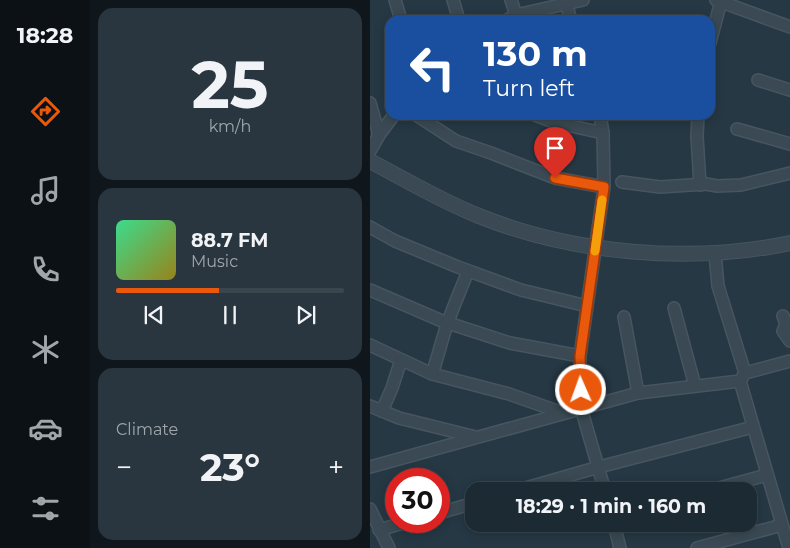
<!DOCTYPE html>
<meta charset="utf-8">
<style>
:root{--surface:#1c2a33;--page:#29363f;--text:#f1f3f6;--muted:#a0a7ac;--line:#3a464e;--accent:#ea580c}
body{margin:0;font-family:Montserrat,sans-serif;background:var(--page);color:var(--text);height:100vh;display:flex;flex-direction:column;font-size:19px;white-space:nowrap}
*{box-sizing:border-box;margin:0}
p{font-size:16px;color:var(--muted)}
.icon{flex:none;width:28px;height:28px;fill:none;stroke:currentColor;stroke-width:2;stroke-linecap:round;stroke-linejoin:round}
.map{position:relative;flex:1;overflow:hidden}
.sheet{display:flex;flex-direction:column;gap:8px;padding:8px;background:#0f171c;width:280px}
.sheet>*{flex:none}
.banner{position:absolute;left:15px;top:15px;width:330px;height:105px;border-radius:15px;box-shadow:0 2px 12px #0003,0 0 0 1px var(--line);background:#1a4fa0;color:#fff;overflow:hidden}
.speed{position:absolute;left:15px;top:468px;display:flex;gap:10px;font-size:25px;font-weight:700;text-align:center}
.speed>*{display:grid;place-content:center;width:65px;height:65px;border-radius:50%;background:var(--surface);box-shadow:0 2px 12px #0003,0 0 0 1px var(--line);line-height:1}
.speed .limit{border:8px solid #d22;background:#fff;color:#111}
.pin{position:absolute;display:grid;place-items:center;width:42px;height:42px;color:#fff;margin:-51px -21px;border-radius:50% 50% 50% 0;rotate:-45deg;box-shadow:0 0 5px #0007}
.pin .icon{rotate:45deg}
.me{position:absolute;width:55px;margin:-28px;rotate:358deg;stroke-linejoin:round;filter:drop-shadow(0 0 4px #0008)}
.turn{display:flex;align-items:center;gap:18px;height:105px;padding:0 15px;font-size:22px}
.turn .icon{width:65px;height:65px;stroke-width:2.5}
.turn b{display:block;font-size:35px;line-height:42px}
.big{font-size:38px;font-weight:700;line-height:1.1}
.sheet .card{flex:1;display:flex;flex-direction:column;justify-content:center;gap:8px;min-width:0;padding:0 18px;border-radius:15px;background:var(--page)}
.sheet .dial{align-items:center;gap:0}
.dial b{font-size:65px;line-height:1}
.song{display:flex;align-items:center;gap:15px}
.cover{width:60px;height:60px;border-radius:8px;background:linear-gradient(135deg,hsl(150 70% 55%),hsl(50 70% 35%))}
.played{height:5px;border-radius:2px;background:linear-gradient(90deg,var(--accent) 45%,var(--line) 45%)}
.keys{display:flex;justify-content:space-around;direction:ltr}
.heat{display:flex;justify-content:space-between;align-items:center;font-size:28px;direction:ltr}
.trip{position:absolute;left:95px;top:482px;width:292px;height:50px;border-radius:15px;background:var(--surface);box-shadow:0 2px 12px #0003,0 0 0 1px var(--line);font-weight:700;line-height:50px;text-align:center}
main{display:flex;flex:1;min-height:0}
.dock{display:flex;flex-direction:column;width:90px;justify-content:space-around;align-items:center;background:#0b1114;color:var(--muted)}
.dock .icon{width:35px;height:35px}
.dock .current{color:var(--accent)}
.dock b{font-size:22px;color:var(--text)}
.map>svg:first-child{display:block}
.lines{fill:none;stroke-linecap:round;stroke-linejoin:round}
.service-casing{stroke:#475560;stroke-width:8}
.minor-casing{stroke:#475560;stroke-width:14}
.tertiary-casing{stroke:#475560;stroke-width:16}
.service{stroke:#3a4953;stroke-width:5.5}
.minor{stroke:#3a4953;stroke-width:11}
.tertiary{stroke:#3a4953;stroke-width:14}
.route-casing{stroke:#983908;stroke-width:12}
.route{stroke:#ea580c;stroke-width:9}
.slow{stroke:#f59e0b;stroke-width:9}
</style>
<main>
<nav class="dock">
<b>18:28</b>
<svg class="icon current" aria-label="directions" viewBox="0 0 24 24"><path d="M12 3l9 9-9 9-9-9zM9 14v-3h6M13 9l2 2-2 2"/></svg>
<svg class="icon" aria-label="music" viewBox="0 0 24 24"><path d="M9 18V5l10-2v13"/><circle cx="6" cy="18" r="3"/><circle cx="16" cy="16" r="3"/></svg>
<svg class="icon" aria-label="phone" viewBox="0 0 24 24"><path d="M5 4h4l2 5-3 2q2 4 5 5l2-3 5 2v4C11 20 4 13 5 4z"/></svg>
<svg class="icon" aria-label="climate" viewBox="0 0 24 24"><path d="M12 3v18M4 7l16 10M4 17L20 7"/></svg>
<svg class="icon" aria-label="car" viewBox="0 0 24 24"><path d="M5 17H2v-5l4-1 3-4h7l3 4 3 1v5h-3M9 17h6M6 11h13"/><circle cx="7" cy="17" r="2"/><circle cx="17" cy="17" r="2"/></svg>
<svg class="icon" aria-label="filters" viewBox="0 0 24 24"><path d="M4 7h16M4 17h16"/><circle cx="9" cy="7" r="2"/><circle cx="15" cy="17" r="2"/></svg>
</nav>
<section class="sheet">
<div class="card dial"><b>25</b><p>km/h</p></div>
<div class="card">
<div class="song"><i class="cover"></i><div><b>88.7 FM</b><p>Music</p></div></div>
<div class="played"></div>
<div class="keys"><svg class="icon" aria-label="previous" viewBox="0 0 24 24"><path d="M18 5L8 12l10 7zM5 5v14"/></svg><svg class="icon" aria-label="pause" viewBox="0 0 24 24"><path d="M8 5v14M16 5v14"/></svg><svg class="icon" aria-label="next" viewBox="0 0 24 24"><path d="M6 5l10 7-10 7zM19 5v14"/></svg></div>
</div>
<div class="card"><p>Climate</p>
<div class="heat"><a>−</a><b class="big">23°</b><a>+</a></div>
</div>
</section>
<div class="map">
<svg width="420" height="548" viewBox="0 0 420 548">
<rect width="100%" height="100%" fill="#253844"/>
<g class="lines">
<defs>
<path id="service" d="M192,529l25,-5"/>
<g id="minor">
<path d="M25,0l6,20"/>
<path d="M83,0l6,20"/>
<path d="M141,0l5,15"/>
<path d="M195,0l6,20"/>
<path d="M346,0l74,27"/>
<path d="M137,20l9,-5 67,-15"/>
<path d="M340,43l11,-42"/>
<path d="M388,80l32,10"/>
<path d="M0,103l9,32"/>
<path d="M46,115l40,26 35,12 64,25 49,9"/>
<path d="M165,115l18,7 50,11"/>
<path d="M230,115l3,18 1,54 -24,169 1,52 24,83"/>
<path d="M328,115l-1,21 3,49"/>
<path d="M367,129l53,15"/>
<path d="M0,151l9,-16 15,-20"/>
<path d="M252,182l38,5 46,-3 11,2 24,-1 49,-12"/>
<path d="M0,227l25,14 63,26 63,23 66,16"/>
<path d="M345,253l3,33 27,87"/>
<path d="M0,290l72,31 68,22 70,13"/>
<path d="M304,308l21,78"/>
<path d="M413,316l3,8 -3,7 7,10"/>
<path d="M254,317l14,76"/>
<path d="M0,345l62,29 77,20 54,19"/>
<path d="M62,374c6,-17 9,-32 15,-49 6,-18 14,-36 21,-54"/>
<path d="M370,381l49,167"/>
<path d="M0,406l29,12 77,19"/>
<path d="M12,411l10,-23 9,-28"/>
<path d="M0,467l268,-74 102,-12 5,-8 45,-12"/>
<path d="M145,491l84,-24 154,-40"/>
<path d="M338,491l59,-16"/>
<path d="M0,509l19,39"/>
<path d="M69,513l35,-10"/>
<path d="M244,524l6,24"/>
<path d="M9,530l31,-9"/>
<path d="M327,548l85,-23"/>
</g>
<path id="tertiary" d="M0,161c36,19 71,40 109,55 94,38 212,48 311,27"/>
</defs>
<use href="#service" class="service-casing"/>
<use href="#minor" class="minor-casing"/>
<use href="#tertiary" class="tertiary-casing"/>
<use href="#service" class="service"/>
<use href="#minor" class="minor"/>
<use href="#tertiary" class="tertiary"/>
</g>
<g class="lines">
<defs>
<path id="route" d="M185,178l49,9 -24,169 1,34"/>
</defs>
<use href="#route" class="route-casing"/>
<use href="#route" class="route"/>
<path class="slow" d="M225,251l7,-51"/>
</g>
</svg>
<div class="speed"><div class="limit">30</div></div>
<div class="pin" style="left:185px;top:178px;background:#d93025"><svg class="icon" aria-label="arrive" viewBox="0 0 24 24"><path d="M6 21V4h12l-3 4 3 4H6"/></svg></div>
<svg class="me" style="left:211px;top:390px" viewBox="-20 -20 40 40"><circle r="17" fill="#ea580c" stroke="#fff" stroke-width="3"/><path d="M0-11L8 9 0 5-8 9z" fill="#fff"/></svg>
<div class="trip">18:29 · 1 min · 160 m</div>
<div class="banner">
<div class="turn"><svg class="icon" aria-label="left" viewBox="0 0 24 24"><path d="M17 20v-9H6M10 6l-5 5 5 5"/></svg><div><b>130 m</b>Turn left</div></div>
</div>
</div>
</main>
